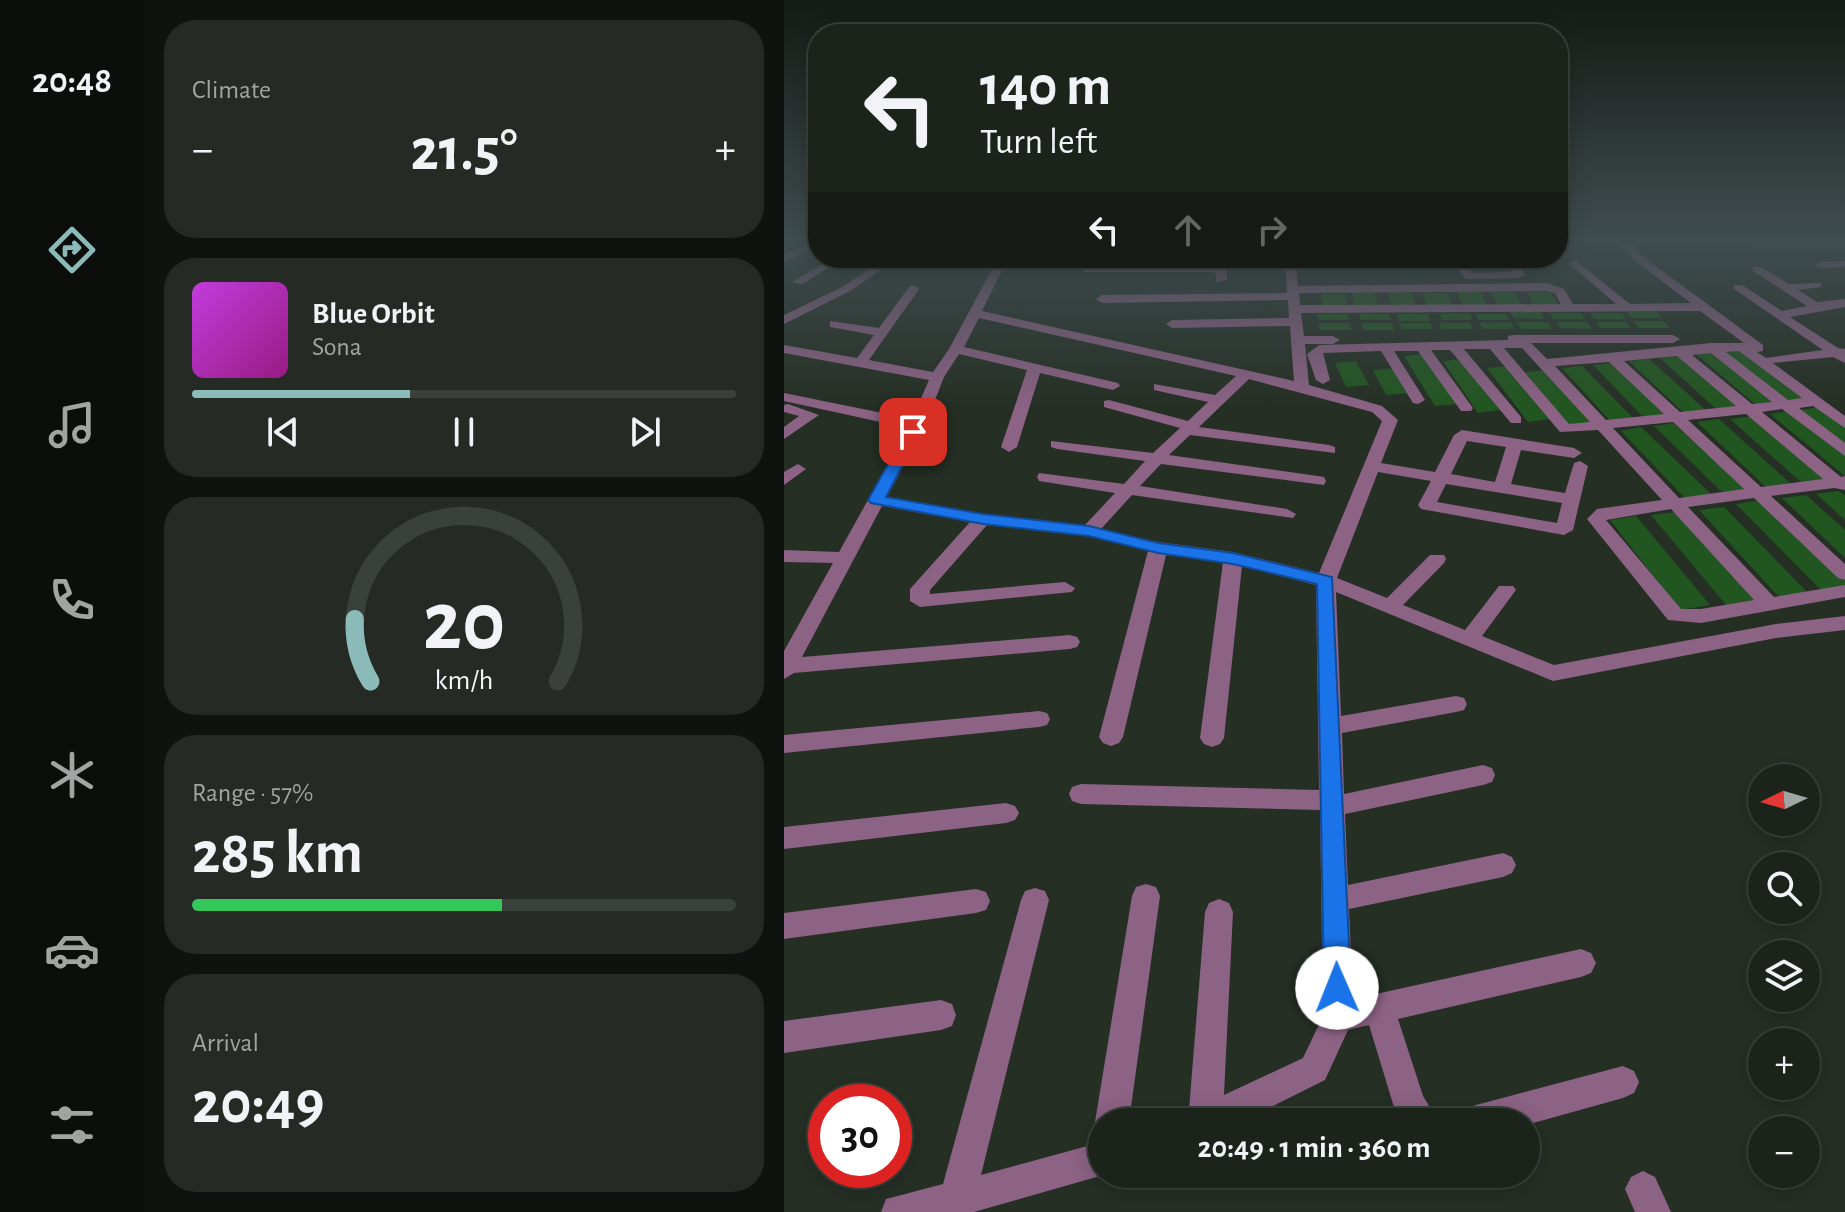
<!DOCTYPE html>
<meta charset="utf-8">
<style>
:root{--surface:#1c231b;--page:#252b24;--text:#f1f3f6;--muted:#a0a4a3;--line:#3a403a;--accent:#8bbbb9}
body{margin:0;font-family:"Alegreya Sans",sans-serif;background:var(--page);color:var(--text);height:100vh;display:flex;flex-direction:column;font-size:30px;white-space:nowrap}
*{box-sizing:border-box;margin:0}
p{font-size:26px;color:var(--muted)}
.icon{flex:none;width:44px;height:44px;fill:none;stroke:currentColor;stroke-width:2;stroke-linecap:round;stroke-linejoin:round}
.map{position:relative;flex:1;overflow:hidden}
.drawer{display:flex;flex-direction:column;gap:20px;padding:20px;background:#0f130f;width:640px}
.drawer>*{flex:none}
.hud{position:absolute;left:24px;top:24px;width:760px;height:244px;border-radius:32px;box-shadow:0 4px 20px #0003,0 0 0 2px var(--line);background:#1c231b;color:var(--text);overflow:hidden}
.needle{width:52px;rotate:265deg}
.fabs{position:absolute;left:964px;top:764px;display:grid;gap:16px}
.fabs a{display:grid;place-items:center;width:72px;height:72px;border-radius:50%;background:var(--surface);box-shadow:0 4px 20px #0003,0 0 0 2px var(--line);font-size:40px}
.speed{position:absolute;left:24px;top:1084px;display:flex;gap:16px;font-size:40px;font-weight:700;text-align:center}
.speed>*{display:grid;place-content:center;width:104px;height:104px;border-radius:50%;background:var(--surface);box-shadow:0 4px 20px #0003,0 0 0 2px var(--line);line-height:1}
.speed .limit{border:12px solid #d22;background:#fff;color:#111}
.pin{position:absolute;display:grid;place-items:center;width:68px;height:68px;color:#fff;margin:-34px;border-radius:16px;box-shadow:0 4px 12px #0006}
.me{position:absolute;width:88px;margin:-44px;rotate:359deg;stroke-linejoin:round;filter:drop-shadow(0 0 6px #0008)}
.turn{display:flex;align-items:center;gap:28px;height:168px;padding:0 40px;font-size:36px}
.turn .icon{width:104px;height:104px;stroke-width:2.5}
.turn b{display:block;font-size:56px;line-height:68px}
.lanes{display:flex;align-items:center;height:76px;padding:0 40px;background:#0003;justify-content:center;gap:40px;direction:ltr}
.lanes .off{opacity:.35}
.big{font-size:60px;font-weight:600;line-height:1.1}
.drawer .widget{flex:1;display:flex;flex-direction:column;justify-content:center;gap:12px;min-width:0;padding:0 28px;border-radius:32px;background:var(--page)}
.drawer .dial{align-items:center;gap:0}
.dial svg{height:208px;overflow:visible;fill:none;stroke:var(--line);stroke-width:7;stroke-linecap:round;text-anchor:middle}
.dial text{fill:var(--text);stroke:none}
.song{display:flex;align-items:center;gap:24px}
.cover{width:96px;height:96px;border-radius:12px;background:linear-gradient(135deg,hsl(290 70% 55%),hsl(310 70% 35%))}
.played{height:8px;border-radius:4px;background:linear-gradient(90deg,var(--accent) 40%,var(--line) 40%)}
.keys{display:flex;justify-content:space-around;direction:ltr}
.heat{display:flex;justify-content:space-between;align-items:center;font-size:44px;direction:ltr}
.charge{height:12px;border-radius:6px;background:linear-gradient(90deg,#34c759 57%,var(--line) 0)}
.trip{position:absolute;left:304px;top:1108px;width:452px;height:80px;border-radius:40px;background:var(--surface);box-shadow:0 4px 20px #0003,0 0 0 2px var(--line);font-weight:600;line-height:80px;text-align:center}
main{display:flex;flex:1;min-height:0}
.menu{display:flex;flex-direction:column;width:144px;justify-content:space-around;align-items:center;background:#0b0e0b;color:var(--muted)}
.menu .icon{width:56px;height:56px}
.menu .selected{color:var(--accent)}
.menu b{font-size:36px;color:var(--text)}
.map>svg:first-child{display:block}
.building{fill:#225620}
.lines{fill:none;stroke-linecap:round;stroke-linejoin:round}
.street{fill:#8c6285;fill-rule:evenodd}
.route{fill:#1a73e8;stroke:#114b97;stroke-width:2}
</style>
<main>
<nav class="menu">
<b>20:48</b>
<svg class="icon selected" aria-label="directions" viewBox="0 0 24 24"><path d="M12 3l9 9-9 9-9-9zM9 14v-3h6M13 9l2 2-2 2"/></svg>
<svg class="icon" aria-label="music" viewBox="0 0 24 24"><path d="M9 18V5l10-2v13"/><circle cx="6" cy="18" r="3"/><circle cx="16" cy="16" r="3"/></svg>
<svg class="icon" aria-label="phone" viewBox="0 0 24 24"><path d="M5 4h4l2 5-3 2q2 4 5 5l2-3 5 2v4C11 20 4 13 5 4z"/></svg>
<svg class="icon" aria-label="climate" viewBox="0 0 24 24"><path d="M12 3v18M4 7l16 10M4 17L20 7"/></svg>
<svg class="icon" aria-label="car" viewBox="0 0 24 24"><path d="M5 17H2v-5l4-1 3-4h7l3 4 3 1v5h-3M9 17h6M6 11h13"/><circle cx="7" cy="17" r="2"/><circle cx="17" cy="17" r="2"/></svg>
<svg class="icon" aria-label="filters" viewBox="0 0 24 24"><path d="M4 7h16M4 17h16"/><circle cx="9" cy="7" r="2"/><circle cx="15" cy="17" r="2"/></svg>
</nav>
<section class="drawer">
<div class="widget"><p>Climate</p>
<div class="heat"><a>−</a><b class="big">21.5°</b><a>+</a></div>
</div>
<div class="widget">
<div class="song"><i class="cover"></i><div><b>Blue Orbit</b><p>Sona</p></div></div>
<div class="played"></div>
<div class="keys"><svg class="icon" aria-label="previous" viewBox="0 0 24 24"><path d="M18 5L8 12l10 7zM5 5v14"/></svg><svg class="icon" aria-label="pause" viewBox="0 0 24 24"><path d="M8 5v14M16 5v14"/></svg><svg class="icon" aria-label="next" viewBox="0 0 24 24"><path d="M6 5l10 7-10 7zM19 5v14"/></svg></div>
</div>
<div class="widget dial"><svg viewBox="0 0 100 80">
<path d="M14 69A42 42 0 1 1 86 69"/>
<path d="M14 69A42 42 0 0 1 8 45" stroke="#8bbbb9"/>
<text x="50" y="56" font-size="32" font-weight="700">20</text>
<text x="50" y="72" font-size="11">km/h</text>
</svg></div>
<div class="widget"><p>Range · 57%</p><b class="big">285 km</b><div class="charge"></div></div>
<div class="widget"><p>Arrival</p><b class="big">20:49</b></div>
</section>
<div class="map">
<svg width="1061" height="1212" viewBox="0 0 1061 1212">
<rect width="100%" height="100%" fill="#252f24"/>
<g class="building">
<path d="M604,292h24l3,13h-24z"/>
<path d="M673,292h24l6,13h-25z"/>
<path d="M707,292h24l6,13h-24z"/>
<path d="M743,292h23l8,13h-25z"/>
<path d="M568,293h23l3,13h-25z"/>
<path d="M639,293h24l5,13h-25z"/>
<path d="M537,294h24l2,13h-25z"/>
<path d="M726,312h31l3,7 -30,-1z"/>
<path d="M842,312h31l5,6h-30z"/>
<path d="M765,313h31l5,6h-31z"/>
<path d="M806,313h31l5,6h-31z"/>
<path d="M533,314h31l1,6h-30z"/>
<path d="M575,314h30l2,6h-30z"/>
<path d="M613,314h31l2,7h-30z"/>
<path d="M655,314h31l2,6h-30z"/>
<path d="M691,314h31l3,6h-30z"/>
<path d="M849,321h31l6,7h-32z"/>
<path d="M727,322l3,7h-31l-4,-6z"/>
<path d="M732,322h32l4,7h-31z"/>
<path d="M772,322h31l5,7 -31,-1z"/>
<path d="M811,322h31l5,6h-31z"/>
<path d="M534,323h32l1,7h-31z"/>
<path d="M577,323h31l2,7h-31z"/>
<path d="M615,323h31l3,6h-31z"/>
<path d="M655,323h31l3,6h-31z"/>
<path d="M961,350l64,49 -21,3 -62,-50z"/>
<path d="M932,352l61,50 -21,3 -60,-51z"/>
<path d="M640,354l34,50 -23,2 -31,-50z"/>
<path d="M895,356l59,50 -22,3 -56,-51z"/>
<path d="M679,359l38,51 -23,3 -35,-52z"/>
<path d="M865,359l57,51 -22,3 -55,-52z"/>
<path d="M572,361l13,24 -23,2 -11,-24z"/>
<path d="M829,363l53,52 -23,2 -50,-52z"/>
<path d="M724,366l43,53 -23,3 -41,-54z"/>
<path d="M798,366l51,52 -23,3 -48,-53z"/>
<path d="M611,368l14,25 -23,2 -13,-25z"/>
<path d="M762,370l47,53 -23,3 -45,-54z"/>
<path d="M1036,407l25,19v20l-45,-36z"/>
<path d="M1007,411l54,43v22l-75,-62z"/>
<path d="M968,416l74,64 -24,3 -72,-64z"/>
<path d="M935,419l71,64 -24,4 -69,-65z"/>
<path d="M889,423l73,66 -24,3 -68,-66z"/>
<path d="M857,427l70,67 -26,4 -64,-67z"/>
<path d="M1055,491l6,5v24l-29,-26z"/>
<path d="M1022,495l39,35v28l-63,-60z"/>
<path d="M977,500l84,81v5l-24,4 -85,-86z"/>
<path d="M940,507l84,86 -28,5 -81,-88z"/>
<path d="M892,512l79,88 -29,5 -75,-90z"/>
<path d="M852,516l74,89 -30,5 -70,-90z"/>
</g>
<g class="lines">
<g class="street">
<path d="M774,239h287v6l-213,-1 10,12 121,89v6l-6,1 9,6 57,-8 -89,-61v-4h8l40,26 25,-5 -54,-35v-4h8l28,17 32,-1v4l-23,3 19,12 28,-3v8l-55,10 48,31 7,1v14l-12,-6 -60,6 72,53v12l-32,-22 -14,2 46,35v13l-63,-47 -20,3 79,65 4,-1v14l-11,-2 -63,8 74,68v16l-7,-2 -84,-80 -66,9 86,90 71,-12v12l-144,26 -33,-3 -81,-101 10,-10 65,-9 -64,-70 -38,2 -70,-83h-26l57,68v6h-10l-61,-73h-19l42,58 -2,3h-10l-43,-60h-24l31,49 -7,4 -5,-1 -32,-52 -58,2 7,27 -7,4 -7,-4 -9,-26 12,-9 189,-5v-4l5,-1h160l7,4 -7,4h-142l16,16 164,-16h33l-44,-32 -399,2 3,23h29l7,4 -7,4h-28l4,41 73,21 16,14 -17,43 54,9 19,-37 8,-5 112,18 8,5 -8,5 -53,-8 -10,34 54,9 9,-30 6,-2 8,5 -15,64 -9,5 -143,-26 -3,-4 13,-24 -53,-9 -41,106 50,20 43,-43h14l2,4 -2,4 -41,42 62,25 34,-44h14l3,4 -34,46 72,29 222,-41 69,-8v14l-69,8 -223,43 -217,-89 5,124 115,-20 8,2 3,6 -3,6 -8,2 -114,21 2,61 139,-29 9,3 3,7 -3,7 -9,3 -138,29 3,71 155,-32 9,4 4,8 -4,8 -9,4 -154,32 4,90 228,-50 10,4 5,10 -5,10 -10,4 -183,42 25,77 16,26h-38l-4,-5 -28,-92 -21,5 -23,50 -84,42h-53l17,-210 4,-9 10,-4 10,4 4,9 -9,183 79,-37 20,-42 -3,-206 -239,-6 -9,-3 -3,-7 3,-7 9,-3 238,6 -3,-205 -74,-19 -18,172 -4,6 -8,3 -8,-3 -4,-6 23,-176 -57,-7 -43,182 -4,6 -8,3 -8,-3 -4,-6 49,-186 -59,-15 -102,-11 -57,65v4l135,-12 10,6 -3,4 -152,15 -10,-6v-12l60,-67 -88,-16 -80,151 268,-22 7,2 3,5 -3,5 -7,2 -276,24 -10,6v-28l49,-88 -49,-1v-12l55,2 69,-124 -124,-27v-8l128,26 17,-39 -145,-27v-8l73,13 17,-23 -44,-8v-6l49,7 30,-41 4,-2 6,4 -50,71 64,12 16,-23 49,-91h10l-26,53 312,70 -4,-55 -118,2 -6,-4 6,-4 117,-2 -1,-18 -186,3 -6,-4 6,-4 185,-2 -2,-35h10l3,28 249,-3 17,6 9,15h43l-45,-39 -2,-2 6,-3 55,44 61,-1 -57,-43 -14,-16h-62zM762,291l9,2 6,11 -261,1 -1,-12zM195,318l257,58 -21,19 -61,-11v6l54,12 -20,19 -79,-21 -5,1v6l76,21 -27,25 -102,-12v6l6,2 88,12 -21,23 -85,-11 -2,4 2,4 76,12 -30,32 -102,-11 -96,-17 38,-72 19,-48 15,-23 68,16 -26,77 8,5 8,-5 23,-74 73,17 7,-4 -2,-3 -154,-36zM720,348h18l68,74 -21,2zM955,351l63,47 -14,2 -62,-48zM927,353l61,49 -20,2 -60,-49zM893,356l59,50 -56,6 -56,-51zM825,362l55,52 -58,6 -51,-54zM465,379l123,33 10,9 -63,152 -86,-21 -75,-10 -57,-13 31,-34 161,23 3,-4 -9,-5 -147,-23 21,-22 163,21 2,-4 -2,-4 -6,-1 -149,-21 21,-20 145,18v-6l-6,-2 -130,-18zM962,414l77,65 -62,8 -73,-67zM889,422l71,67 -65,9 -66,-70zM683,441l39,6 -11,35 -44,-8zM662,484l116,19 -5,20 -120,-21zM887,509l83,91 -53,9h-20l-75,-89z"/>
<path d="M34,240v7l-34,15v-7z"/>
<path d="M49,258h13l-44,26 -10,-2z"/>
<path d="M103,258h12l-49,33 -66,33v-9l58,-28z"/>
<path d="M665,259l66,-1 10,17 -6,3 -51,1 -4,-1 -8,-13 -11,-1v-4zM724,264l4,8 -40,1 -5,-8z"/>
<path d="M605,260h48l6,3 -6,3 -52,-1 -2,-2z"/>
<path d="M1061,261v6l-24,1 -6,-3 6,-3z"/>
<path d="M303,267l134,-1 6,3v11l-10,2 -2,-10h-132v-4z"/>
<path d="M4,404l31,11 -35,24v-12l15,-11 -15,-4v-7z"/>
<path d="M14,464l8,5 -22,16v-13z"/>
<path d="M255,711l8,2 3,6 -3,6 -8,2 -255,26v-18z"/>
<path d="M222,803l9,3 4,7 -4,7 -9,3 -222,26v-22z"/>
<path d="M362,884l10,3 4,9 -31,226h-27v13l-7,-13 37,-226 4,-9z"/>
<path d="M251,888l10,3 4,9 -68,275 121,-33v32h5l-133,38h-93l5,-13 57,-15 78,-284 4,-9z"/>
<path d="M192,889l10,3 4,9 -4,9 -10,3 -192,26v-26z"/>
<path d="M157,1000l11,4 4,11 -4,11 -11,4 -157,23v-32z"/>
<path d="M839,1066l11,5 5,11 -5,11 -11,5 -97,27v-3h-67l5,-12 12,-5z"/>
<path d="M859,1171l12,6 16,35h-36l-10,-23 6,-12z"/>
</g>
</g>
<linearGradient id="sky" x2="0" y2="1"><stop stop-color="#141a14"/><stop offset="0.59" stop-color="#404d50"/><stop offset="1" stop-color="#404d50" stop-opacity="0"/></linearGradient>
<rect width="1061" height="408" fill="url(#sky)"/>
<path class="route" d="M129,427l7,5 -34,65 97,17 106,12 69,17 75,10 99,24 19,411 -4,9 -10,4 -9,-4 -4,-9 -7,-404 -84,-20 -75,-11 -69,-17 -106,-12 -112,-21 -3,-3 38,-68z"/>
</svg>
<div class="fabs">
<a><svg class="needle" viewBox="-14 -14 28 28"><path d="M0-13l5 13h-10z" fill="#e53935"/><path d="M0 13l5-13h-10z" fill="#a0a4a3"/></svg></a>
<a><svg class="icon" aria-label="search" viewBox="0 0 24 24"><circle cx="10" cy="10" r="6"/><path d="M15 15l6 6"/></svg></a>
<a><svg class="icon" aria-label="layers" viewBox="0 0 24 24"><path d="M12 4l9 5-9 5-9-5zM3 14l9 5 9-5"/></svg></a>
<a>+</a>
<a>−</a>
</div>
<div class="speed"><div class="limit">30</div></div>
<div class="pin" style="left:129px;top:432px;background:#d93025"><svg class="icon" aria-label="arrive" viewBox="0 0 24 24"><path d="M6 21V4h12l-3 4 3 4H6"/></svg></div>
<svg class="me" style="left:553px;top:988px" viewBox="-20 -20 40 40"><circle r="19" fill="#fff"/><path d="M0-13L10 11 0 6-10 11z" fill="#1a73e8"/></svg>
<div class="trip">20:49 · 1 min · 360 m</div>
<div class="hud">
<div class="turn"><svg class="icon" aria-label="left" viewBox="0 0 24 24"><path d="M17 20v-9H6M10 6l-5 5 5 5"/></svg><div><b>140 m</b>Turn left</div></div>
<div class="lanes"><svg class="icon" aria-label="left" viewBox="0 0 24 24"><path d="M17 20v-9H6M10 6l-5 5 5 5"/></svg><svg class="icon off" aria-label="ahead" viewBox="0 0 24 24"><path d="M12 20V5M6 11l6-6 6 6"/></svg><svg class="icon off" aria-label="right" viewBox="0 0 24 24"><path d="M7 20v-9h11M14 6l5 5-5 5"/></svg></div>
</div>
</div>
</main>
